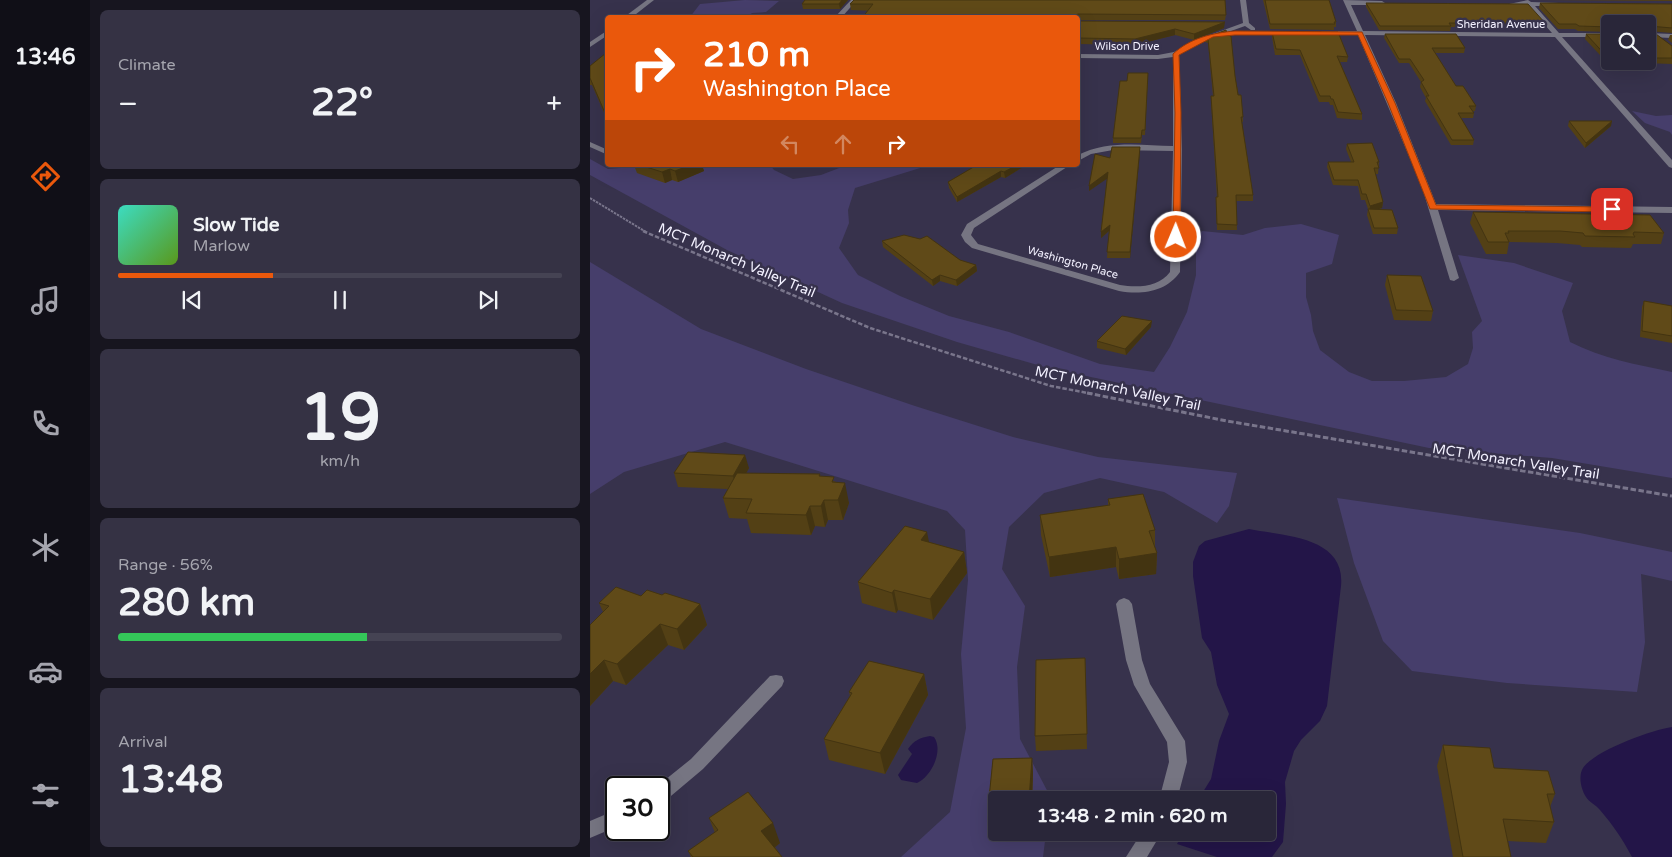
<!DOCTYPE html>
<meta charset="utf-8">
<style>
:root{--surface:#292639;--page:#353244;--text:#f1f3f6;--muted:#a5a5ae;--line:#454353;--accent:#ea580c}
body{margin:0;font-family:"Varela Round",sans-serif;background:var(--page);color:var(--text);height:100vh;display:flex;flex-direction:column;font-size:19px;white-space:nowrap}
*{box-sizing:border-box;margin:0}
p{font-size:16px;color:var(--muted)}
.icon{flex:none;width:28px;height:28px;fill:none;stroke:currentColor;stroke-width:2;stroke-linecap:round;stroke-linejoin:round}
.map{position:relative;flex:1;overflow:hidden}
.side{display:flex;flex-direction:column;gap:10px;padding:10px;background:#17151f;width:500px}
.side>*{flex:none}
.hud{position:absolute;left:15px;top:15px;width:475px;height:152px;border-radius:5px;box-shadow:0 5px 20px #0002,0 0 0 1px var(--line);background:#ea580c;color:#fff;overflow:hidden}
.controls{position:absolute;left:1011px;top:15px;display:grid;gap:10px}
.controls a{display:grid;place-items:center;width:55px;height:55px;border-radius:5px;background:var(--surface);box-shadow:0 5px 20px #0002,0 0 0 1px var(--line);font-size:25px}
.speed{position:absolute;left:15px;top:776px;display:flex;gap:10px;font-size:25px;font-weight:700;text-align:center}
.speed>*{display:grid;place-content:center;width:65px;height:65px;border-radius:50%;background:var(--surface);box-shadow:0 5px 20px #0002,0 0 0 1px var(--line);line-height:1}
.speed .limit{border:2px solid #111;border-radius:8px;background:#fff;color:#111}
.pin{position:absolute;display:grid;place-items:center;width:42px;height:42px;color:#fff;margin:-21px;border-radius:10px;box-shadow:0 2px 8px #0006}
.me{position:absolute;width:55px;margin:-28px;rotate:1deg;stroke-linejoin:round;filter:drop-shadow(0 0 4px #0008)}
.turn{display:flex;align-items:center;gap:18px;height:105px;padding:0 15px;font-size:22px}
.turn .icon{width:65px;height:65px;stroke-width:2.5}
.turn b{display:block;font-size:35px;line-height:42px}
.lanes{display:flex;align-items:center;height:48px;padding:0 15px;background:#0003;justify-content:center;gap:25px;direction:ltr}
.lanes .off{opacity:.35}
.big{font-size:38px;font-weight:700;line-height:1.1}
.side .widget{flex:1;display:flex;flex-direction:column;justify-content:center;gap:8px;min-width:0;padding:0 18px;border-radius:8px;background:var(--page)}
.side .dial{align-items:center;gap:0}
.dial b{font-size:65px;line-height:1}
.song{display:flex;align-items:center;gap:15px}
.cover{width:60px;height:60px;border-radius:8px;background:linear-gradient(135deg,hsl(170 70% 55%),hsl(90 70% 35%))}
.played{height:5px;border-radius:2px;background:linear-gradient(90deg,var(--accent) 35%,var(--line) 35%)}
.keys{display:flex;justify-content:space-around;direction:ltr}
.heat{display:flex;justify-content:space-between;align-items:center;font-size:28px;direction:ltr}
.charge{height:8px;border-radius:4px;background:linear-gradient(90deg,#34c759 56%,var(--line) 0)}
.trip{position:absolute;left:398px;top:791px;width:288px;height:50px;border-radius:5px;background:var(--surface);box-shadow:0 5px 20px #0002,0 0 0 1px var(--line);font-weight:700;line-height:50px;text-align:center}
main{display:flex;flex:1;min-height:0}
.tab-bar{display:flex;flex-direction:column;width:90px;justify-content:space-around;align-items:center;background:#100f17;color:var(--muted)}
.tab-bar .icon{width:35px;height:35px}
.tab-bar .on{color:var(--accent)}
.tab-bar b{font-size:22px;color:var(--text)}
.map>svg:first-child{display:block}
.green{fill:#463e6b}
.water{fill:#231548}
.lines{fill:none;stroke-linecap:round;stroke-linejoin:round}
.path-far2{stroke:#79758b;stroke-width:2;stroke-dasharray:2.5 1;stroke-linecap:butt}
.path-far1{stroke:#79758b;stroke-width:2.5;stroke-dasharray:4.5 2;stroke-linecap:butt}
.path{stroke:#79758b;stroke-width:3;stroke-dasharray:5.5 2.5;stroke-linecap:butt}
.minor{fill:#767582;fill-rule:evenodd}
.wall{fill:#534015}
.shaded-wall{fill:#433411}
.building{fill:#604a18;stroke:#433411}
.route{fill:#ea580c;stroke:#983908}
.labels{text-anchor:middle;stroke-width:5;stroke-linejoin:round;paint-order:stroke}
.far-street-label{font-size:11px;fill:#f3f1ff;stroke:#37324c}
.street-label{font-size:14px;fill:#f3f1ff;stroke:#37324c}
</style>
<main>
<nav class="tab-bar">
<b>13:46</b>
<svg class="icon on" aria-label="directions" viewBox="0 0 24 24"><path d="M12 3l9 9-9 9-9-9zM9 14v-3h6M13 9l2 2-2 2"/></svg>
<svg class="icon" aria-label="music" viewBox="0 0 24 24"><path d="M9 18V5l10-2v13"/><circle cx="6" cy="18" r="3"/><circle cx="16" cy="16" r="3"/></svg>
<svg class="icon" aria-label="phone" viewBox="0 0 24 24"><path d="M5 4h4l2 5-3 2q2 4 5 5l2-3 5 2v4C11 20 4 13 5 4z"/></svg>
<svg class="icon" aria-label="climate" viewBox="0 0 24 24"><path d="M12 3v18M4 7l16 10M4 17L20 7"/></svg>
<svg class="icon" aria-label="car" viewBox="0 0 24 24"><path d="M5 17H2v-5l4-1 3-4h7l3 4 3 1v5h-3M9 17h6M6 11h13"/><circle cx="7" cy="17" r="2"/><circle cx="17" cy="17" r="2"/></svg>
<svg class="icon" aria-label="filters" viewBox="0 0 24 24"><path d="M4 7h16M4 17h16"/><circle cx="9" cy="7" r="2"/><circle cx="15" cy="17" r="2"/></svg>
</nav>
<section class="side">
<div class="widget"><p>Climate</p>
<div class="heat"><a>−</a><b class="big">22°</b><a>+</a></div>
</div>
<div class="widget">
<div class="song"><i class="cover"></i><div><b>Slow Tide</b><p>Marlow</p></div></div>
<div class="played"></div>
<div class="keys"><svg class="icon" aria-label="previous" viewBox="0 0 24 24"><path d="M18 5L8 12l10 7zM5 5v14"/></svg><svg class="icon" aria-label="pause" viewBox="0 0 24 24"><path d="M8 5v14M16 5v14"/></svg><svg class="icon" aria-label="next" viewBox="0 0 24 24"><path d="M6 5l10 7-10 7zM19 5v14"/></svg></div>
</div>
<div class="widget dial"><b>19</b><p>km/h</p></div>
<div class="widget"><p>Range · 56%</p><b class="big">280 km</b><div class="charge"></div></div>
<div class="widget"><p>Arrival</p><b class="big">13:48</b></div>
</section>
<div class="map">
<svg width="1082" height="857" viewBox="0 0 1082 857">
<rect width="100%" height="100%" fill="#37324c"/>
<g class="green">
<path d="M155,0l34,1 -13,11 -14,1 -5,4h-57l10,-13z"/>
<path d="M1042,111l24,5 16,-1v20l-2,-3 -25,-9z"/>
<path d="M0,159l18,10 50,-4h112l4,5 19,9 28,-4 26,-10h83l-75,23 -7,22 1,13 -10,25 19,27 42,21 49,20 60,16 91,32 54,8 16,-25 17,-35 9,-37v-36l6,-8 41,4 22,-7 36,-4 38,11 -7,29 -26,9v24l5,18 2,16 7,19 29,22 23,9h32l42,-4 22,-13 5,-16 -1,-16 10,-11 -24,-66 56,8 59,20 -11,28 8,31c31,16 68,23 102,30v106l-120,-20 -123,-10 -381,-80 -91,-26 -115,-39 -115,-53 -137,-75z"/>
<path d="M0,262l111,67 105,40 109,37 98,31 85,20 139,16 -8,33 -12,17 -53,-31 -64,-14 -56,15 -35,34 -7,42 23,37 -8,61 3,72 30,57 -1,4h-53v32l50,1 -3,24h-142l49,-45 16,-84 -5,-74 7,-74 -3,-50 -18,-19 -222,-69 -101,30 -34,22z"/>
<path d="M747,498l243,35 92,19v29l-31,-7 4,68 -8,50 -130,-9 -95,-12 -29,-30 -29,-78z"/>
</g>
<g class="water">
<path d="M659,529c34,7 97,7 92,57l-14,120 -7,15 -19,19 -7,11 -9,31 1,22 -3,38 -11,15h-55l-40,-13 6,-11 83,-1v-32h-68l13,-21 8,-38 10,-27 -12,-29 -6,-33 -9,-14 -9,-62v-14l6,-16 6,-5z"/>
<path d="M1082,727v130h-40c-9,-17 -19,-32 -32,-47 -4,-5 -11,-8 -14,-13 -5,-8 -8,-21 -3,-29 11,-17 68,-38 89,-41z"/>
<path d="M340,736l4,1c10,14 -3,40 -17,46l-16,-3 -3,-5 14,-21 -4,-5c6,-9 12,-11 22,-13z"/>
</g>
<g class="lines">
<path class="path-far2" d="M0,198l56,34"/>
<path class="path-far1" d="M53,231l227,97 181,58 42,8"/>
<path class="path" d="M497,393l140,28 445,75"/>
<g class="minor">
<path d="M57,0h7l-23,18h-8z"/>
<path d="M261,0h6l-16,18h-7z"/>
<path d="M650,0h6l3,23 6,5v2h-4l-6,-4 -42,15 -24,14 3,94 -2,123c-14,20 -38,23 -61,19l-147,-43 -7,-6 -4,-7 6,-11 93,-59h10l-96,63 -3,7 7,9 142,41c18,3 39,2 50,-13l3,-121 -60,-1 -22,4 -13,7v-6c29,-15 63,-10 95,-9v-89l-15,2 -80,-1v-4l80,1 16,-3 25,-13 44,-16z"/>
<path d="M753,0l39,1 3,2 -3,2h-31l12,26 189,2 -24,-27h-16l-3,-2 19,-4 3,2 28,1 -2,3h-22l24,27h51v4h-48l110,123v8l-3,-1 -114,-130 -190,-2 31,68 40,101 236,3v6l-234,-3 21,68 -5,3 -4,-1 -28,-93 -64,-152h-36l-3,-2 3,-2h35z"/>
<path d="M18,30v5l-18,12v-5z"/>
<path d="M642,31h55l3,2 -3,2 -57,-1v-2z"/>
<path d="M1058,33l24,1v4l-24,-1z"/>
<path d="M0,142l18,8v5l-18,-8z"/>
<path d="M534,598l5,2 3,4 10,56 8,24 35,57 2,21 -10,38h-18l10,-38 -2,-20 -33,-57 -8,-25 -10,-56 3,-4z"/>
<path d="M186,675l6,1 2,5 -2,5 -79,83 -38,32 -6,2v-15h-4l36,-29 79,-83z"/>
<path d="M26,810v17l-26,11v-17z"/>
<path d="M552,832h20l-15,25h-21z"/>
</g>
</g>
<g class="wall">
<path d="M215,0h43l-8,9h-37l-1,-5z"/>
<path d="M264,0l372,15 -1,5h-147l-227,-10 -1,-6z"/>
<path d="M673,0h66l7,22v5h-2v3l-64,-1z"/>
<path d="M942,0h140v1z"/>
<path d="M776,3l180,21v5l-40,-2h-55l-1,4 -71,-1 -13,-23z"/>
<path d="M950,3l132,1v29l-24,-2v1l24,14v18l-28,-1 3,3 -2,5 -31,-1 -29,-31 1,-5h24v27h38v-37h-38v8l-32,-1 -3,-2h-17l-19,-21z"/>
<path d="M488,20v1l146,7 -30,12 -19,-5 -40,10 -57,-1z"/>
<path d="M682,32l76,25 -1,5h-7l22,52v6l-25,-2 -4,-13h-3l-1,-3h-10l-19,-47h-25l-3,-18z"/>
<path d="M795,34l80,14 -1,5h-29l21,33 20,20 -1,5h-2l1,2 -1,5h-12l13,22 -1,5h-22l-26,-44 1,-3 -6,-11 1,-5 -12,-19h-10l-15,-25z"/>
<path d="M637,35l16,82v5h-1l11,73v6h-17l1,29h-20l-1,-27v-6h1l-6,-96v-5h2l-5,-53 -3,-1v-4z"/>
<path d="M1080,35h2v8l-4,-3z"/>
<path d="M18,53v69l-16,-37h-2v-19z"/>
<path d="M558,73l-3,62h-3l-1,8h-28v-5l14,-57z"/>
<path d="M979,121l42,5 -26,22 -17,-22z"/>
<path d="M757,144l32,18 -1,12h-3l8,28 -1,6 -5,2 21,18 -1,6h-24l-6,-19 1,-6 -3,-9h-4l-3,-14 -25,-1 -6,-18 1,-5h23l-5,-13z"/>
<path d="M550,147l-10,111h-23l2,-27 -8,7v-6l6,-54 -18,13 21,-33z"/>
<path d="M44,165h68l2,6 -26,11 -6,-2 -7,3 -28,-10z"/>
<path d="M387,165h49l-21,13 -4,-1 -44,25 -8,-14 -1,-6z"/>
<path d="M883,212l191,21 -3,11h-28l-2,4 -49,-1 -2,-2 -23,-2 -48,-1 -2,12h-21l-16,-31z"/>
<path d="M292,241l94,24 1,6 -20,15 -17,-5 -7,5 -50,-39z"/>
<path d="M797,275l46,36 -2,10 -37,-1 -9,-35z"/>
<path d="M1054,301l28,5v37l-32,-6 2,-30z"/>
<path d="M561,327l-25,28 -29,-7v-7z"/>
<path d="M159,468l-3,5 74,1v2l16,6 13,21 -6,17h-15l-3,7 -10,-1 -4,9 -60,-2 -4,-14 -18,-1 -6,-20 5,-9 -50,-2 -4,-14z"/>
<path d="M518,499l47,31v17l2,6 -1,21 -37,5 -3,-12 -66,10 -9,-42 -1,-20 68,-9z"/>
<path d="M339,542l35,10 3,21 -34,47 -35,-10 -2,3 -34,-10 -4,-21z"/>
<path d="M72,595l38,9 7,21 -23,25 -16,-5 -42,40 -13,-4 -23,25v-81l13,-13 -4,-9 42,-7z"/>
<path d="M495,658l2,91 -51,2 -1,-15z"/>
<path d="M334,674l4,21 -43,79 -56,-14 -5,-21 26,-43 -1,-4z"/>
<path d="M853,745l112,49 -5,13 4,15 -8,21 -38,-2 3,16h-58l-16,-91z"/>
<path d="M442,758l1,15 -1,27h-36v23h-6l-2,-15 5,-49z"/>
<path d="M119,818l71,25 -5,4 7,10h-91l-3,-6 27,-18z"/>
</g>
<g class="shaded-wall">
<path d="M252,0h6l-8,9 -1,-5z"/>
<path d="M635,22l-1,6 -30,12v-6z"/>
<path d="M585,29v6l-40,10v-6z"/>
<path d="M1022,121l-1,5 -26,22 1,-5z"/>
<path d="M550,147v5l-10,106v-6z"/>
<path d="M100,165h12l2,6 -26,11 -3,-11z"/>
<path d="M427,165h9l-21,13 -1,-6z"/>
<path d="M80,169l2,11 -7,3 -3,-11z"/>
<path d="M411,171v6l-44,25v-5z"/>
<path d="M518,172v6l-19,13v-5z"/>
<path d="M793,202l-1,6 -13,4 1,-6z"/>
<path d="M520,225v5l-9,8v-6z"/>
<path d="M386,265l1,6 -20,15 -1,-6z"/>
<path d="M350,275v6l-7,5 -1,-6z"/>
<path d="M562,321l-1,6 -25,28 -1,-6z"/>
<path d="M155,455l4,13 -12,22 -4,-14z"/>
<path d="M255,483l4,20 -6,17 -5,-20z"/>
<path d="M234,500l4,20 -3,7 -4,-21z"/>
<path d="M220,506l5,20 -4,9 -5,-20z"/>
<path d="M337,532l4,20 -10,-12z"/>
<path d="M526,547v20l-66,10 -1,-20z"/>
<path d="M374,552l3,21 -34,47 -3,-21z"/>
<path d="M567,553l-1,21 -37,5v-20z"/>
<path d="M304,590l4,20 -2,3 -4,-20z"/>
<path d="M110,604l7,21 -23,25 -7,-21z"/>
<path d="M70,624l8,21 -42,40 -9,-21z"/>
<path d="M14,660l9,21 -23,25v-32z"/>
<path d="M334,674l4,21 -43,79 -5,-21z"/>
<path d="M442,758l1,15 -1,27h-3z"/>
<path d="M183,823l7,20 -11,9 -8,-21z"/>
</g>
<g class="building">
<path d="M215,0h37l-3,4h-37z"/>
<path d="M264,0h371l1,15 -148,-1 -2,1 1,3h-215l11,-14h-23z"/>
<path d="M675,0h64l7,22h-2l1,2h-65z"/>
<path d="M776,3l162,1 18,20 -39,-1h-58l2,3h-71z"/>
<path d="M950,3l132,1v24l-23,-2 -1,6v-8h-38v3l-31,-1 -3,-2h-17z"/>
<path d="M488,20v1l147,1 -31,12 -19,-5 -40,10 -57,-1z"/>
<path d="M636,30l1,5 4,1 4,40 3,19h3l2,22h-2l12,78h-17l1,30 -20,-1 -1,-27h2l-7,-101h3l-6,-57 -3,-1z"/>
<path d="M682,32h66l10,25 -11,-1 25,58 -24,-2 -5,-13h-2l-1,-3h-10l-20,-46 -24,-1z"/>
<path d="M1058,32l8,2 16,12v12h-24z"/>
<path d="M795,34h71l9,14h-33l24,38h7l13,20h-7l5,7h-16l16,27h-22l-26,-44h3l-8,-14 3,-2 -14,-21h-11z"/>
<path d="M996,34h24v26z"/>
<path d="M16,53h2v67l-18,-42v-12z"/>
<path d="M1022,61h31l4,5 -32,-1z"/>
<path d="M538,73h20l-3,57h-3l-1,8h-28l7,-57h7z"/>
<path d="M979,121h43l-26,22z"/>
<path d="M782,143l7,19h-2l2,6h-5l9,34 -13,4 -4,-12h-4l-4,-14h-24l-6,-18h26l-7,-18z"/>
<path d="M522,147h28l-10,105h-23l3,-27 -9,7 7,-60 -19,14 6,-32 15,4z"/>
<path d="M50,165h50l-15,6 -5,-2 -8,3z"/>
<path d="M387,165h40l-13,7 -3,-1 -44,26 -9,-15z"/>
<path d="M778,209l24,1 6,18h-24z"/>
<path d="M883,212l177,3 14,18 -30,-1 -1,2 2,3 -50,-1 -2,-3 -23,-2h-52l1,2h-4l4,9h-21z"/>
<path d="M314,235l16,4 7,-3 33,24 16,5 -20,15 -16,-5 -8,5 -50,-39z"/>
<path d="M797,275l34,1 12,35 -37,-1z"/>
<path d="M1054,301l28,5v30l-30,-5z"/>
<path d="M532,316l30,5 -27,28 -28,-8z"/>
<path d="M98,452l57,3 -12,21 -59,-3z"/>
<path d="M147,473l83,1 -1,2 15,1 -2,5 13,1 -7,17h-14l-3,6h-11l-4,9 -60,-2 6,-14 -29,-1z"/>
<path d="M553,494l12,36 -6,1 8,22 -38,6 -3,-12 -67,10 -9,-42 70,-10 -2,-6z"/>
<path d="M315,526l22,6 -6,8 43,12 -34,47 -36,-9 -2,3 -34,-11z"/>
<path d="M26,587l25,9 6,-6 15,5 3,-2 35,11 -23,25 -17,-5 -43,40 -13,-4 -14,14v-49l19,-19 -10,-3z"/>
<path d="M495,658l2,76 -52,2 1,-76z"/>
<path d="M279,661l55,13 -44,79 -56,-14 28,-46 -3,-1z"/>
<path d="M853,745l47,3 4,20 54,3 7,23h-8l7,28 -51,-3 8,38h-48z"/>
<path d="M442,758l-3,42h-33v8h-8l5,-49z"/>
<path d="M158,792l25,31 -12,8 21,26h-89l-5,-6 30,-21 -9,-12z"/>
</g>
<path class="route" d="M645,31l127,1 33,71 41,102 176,2 4,2 -4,3 -182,-3 -42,-106 -30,-68h-123l-22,2 -34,18 2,58 -1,124 -7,2 2,-126 -2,-59c17,-16 39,-21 62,-23z"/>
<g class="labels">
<g class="far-street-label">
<text x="911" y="28">Sheridan Avenue</text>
<text x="537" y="50">Wilson Drive</text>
<text transform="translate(483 262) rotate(16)" y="4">Washington Place</text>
</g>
<g class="street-label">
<text transform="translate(147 260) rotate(23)" y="5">MCT Monarch Valley Trail</text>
<text transform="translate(528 388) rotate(12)" y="5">MCT Monarch Valley Trail</text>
<text transform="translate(926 461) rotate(9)" y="5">MCT Monarch Valley Trail</text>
</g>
</g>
</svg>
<div class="controls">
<a><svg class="icon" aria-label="search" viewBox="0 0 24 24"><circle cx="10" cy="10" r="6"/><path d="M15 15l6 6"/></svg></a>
</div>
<div class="speed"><div class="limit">30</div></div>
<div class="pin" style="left:1022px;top:209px;background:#d93025"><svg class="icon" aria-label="arrive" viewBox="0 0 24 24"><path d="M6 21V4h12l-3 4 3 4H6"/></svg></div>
<svg class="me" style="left:586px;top:237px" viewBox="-20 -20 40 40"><circle r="17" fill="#ea580c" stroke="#fff" stroke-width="3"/><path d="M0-11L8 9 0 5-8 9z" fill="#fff"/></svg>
<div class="trip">13:48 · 2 min · 620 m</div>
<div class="hud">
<div class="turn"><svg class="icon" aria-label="right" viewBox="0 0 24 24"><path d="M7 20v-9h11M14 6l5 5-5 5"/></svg><div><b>210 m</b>Washington Place</div></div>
<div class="lanes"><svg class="icon off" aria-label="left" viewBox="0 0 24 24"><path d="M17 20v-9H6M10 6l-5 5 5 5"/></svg><svg class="icon off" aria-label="ahead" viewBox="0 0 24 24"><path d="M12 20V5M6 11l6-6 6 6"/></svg><svg class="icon" aria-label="right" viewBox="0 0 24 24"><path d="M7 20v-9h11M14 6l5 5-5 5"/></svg></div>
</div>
</div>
</main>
